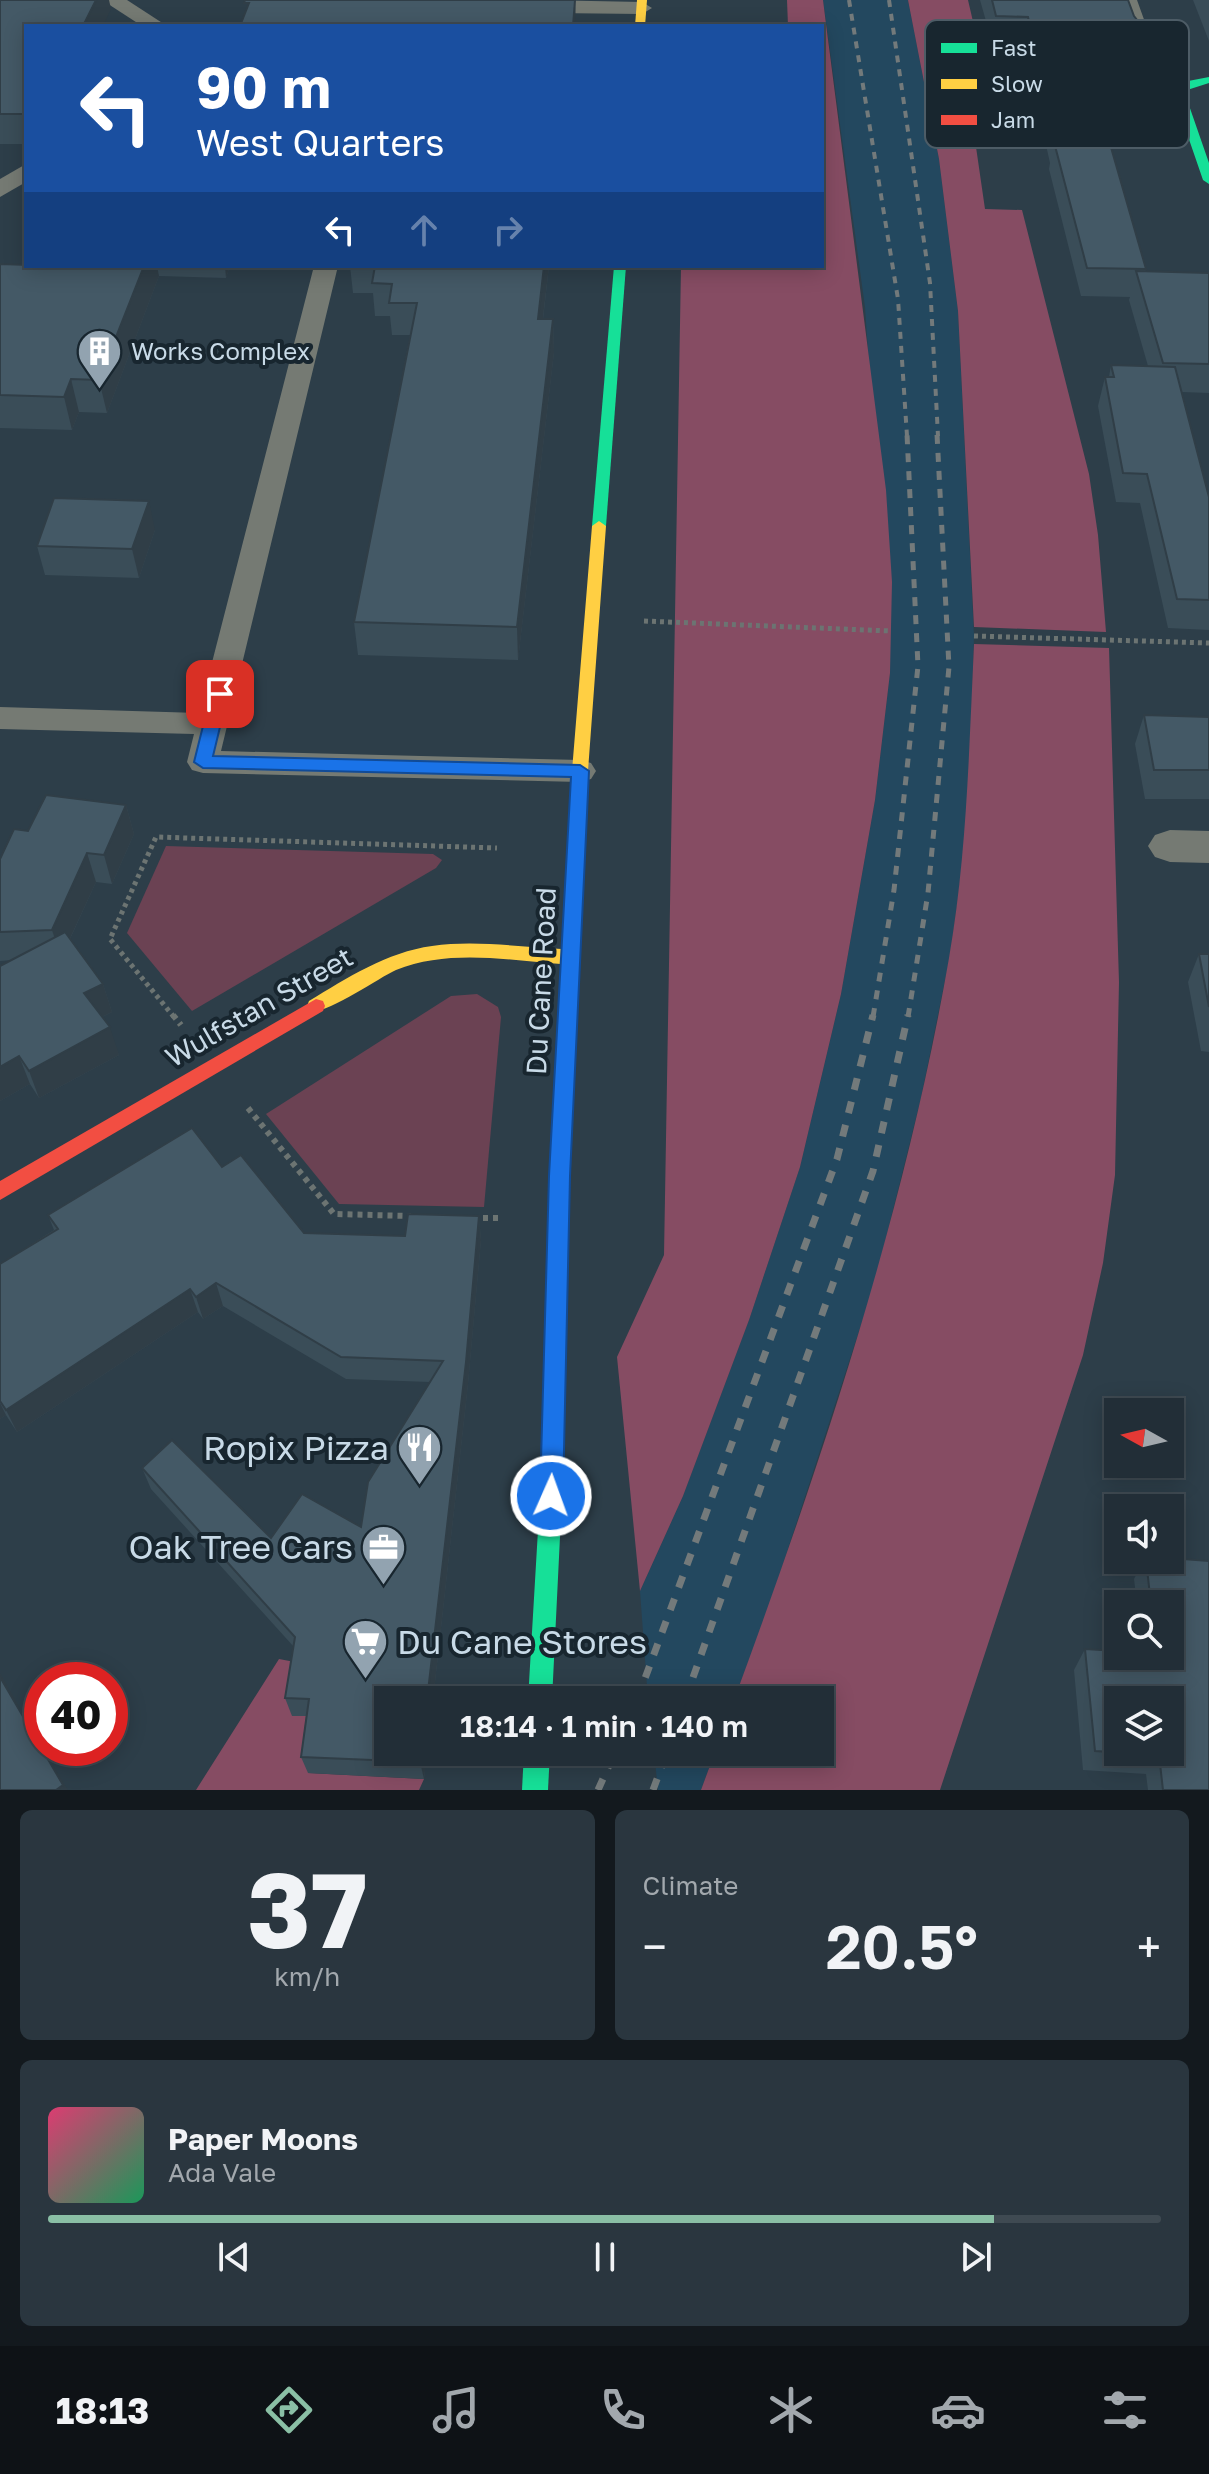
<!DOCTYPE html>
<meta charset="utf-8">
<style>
:root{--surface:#222e37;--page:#2a363f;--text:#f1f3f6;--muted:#a2a8ad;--line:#3f4a52;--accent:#8abfa5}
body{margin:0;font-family:"Golos Text",sans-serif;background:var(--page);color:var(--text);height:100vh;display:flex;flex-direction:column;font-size:30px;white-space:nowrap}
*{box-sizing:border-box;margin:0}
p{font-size:26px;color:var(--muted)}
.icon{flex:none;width:44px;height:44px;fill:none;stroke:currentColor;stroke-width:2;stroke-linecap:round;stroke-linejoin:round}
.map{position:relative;height:1790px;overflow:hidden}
.sheet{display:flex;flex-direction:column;gap:20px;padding:20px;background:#13191e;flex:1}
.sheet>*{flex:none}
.hud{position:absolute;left:24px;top:24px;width:800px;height:244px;border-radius:0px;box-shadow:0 4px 20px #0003,0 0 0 2px var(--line);background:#1a4fa0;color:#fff;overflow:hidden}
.needle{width:52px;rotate:278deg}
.controls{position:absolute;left:1104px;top:1398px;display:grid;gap:16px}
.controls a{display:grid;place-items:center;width:80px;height:80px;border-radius:0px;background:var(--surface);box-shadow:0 4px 20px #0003,0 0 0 2px var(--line);font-size:40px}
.speed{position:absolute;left:24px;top:1662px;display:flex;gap:16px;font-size:40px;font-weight:700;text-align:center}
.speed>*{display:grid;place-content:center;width:104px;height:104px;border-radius:50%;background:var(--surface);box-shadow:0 4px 20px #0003,0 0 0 2px var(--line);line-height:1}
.speed .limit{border:12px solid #d22;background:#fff;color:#111}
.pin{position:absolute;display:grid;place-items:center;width:68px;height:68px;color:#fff;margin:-34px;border-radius:16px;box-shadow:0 4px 12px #0006}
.me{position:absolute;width:88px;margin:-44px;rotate:2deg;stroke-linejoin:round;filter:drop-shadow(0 0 6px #0008)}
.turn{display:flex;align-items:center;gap:28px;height:168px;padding:0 40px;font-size:36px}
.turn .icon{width:104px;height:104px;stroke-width:2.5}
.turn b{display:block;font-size:56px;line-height:68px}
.lanes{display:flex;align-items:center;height:76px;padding:0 40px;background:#0003;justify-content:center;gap:40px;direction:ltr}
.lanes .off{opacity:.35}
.big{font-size:60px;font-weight:600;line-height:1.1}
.sheet .card{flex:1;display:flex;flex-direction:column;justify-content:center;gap:12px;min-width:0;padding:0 28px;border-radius:12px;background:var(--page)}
.sheet .dial{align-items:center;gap:0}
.dial b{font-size:104px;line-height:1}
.song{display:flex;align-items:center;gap:24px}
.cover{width:96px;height:96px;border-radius:12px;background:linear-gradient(135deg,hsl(340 70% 55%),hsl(150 70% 35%))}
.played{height:8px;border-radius:4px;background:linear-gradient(90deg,var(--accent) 85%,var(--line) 85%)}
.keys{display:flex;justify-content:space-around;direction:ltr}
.heat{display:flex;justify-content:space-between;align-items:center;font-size:44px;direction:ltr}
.sheet .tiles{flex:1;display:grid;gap:20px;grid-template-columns:1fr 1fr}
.card:last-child{grid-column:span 2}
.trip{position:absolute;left:374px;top:1686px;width:460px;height:80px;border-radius:0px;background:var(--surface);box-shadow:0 4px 20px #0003,0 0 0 2px var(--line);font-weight:600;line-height:80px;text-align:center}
.tab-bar{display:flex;height:128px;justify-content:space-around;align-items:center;background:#0e1216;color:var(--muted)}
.tab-bar .icon{width:56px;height:56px}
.tab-bar .on{color:var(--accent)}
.tab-bar b{font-size:36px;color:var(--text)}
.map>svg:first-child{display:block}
.built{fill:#23485f}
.green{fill:#6b4253}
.forest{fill:#864c63}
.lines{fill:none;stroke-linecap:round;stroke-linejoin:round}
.path-far1{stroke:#6c7472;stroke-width:5;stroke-dasharray:4 4;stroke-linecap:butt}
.path{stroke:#6c7472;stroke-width:6;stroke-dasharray:5 5;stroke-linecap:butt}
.lane{fill:#757a73;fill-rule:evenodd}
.street{fill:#757a73;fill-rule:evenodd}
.fast{fill:#16e098;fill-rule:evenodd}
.slow{fill:#ffcf43;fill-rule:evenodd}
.jam{fill:#f24e42;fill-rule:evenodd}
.rail-far2{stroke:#737a7b;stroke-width:4;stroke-dasharray:7 7;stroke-linecap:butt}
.rail-far1{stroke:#737a7b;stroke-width:5;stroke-dasharray:9 9;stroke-linecap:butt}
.rail{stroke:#737a7b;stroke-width:7;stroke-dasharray:12 12;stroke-linecap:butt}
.wall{fill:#3a4d58}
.shaded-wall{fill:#303e47}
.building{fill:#445966;stroke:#303e47;stroke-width:2;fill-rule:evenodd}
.route{fill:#1a73e8;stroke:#114b97;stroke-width:2}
.labels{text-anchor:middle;stroke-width:8;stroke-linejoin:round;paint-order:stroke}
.far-poi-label{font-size:24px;fill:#c8dae7;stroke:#18262f;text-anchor:start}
.street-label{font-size:28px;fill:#c8dae7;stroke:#18262f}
.near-poi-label{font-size:34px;fill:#c8dae7;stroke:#18262f;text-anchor:end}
.key{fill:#18262f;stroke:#4d5c66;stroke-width:2}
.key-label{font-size:22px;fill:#c8dae7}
</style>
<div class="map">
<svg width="1209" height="1790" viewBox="0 0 1209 1790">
<rect width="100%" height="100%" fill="#2d3e49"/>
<g class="built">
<path d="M823,0h85l31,159 19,152 16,325 -6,188 -18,132 -29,142 -46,184 -104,319 -37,99h-86l-8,-109 43,-95 66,-176 51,-153 41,-173 34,-194 15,-127 -25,-366z"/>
<path d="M654,1752h61l-14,38h-43z"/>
</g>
<g class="green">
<path d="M166,846l267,8 9,6 -6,8 -244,143 -65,-78z"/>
<path d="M477,994l21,13 3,10 -17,190 -145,-3 -73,-90 185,-118z"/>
</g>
<g class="forest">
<path d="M787,0h36l2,16 61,474 6,92 -2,91 -15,127 -34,194 -41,173 -51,153 -66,176 -43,95 -23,-234 47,-102 17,-989h141v-240h-34z"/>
<path d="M908,0h60l34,147h-26l9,62 37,1 67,264 9,61 8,97 -132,-5 -16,-316 -19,-152z"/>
<path d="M974,644l135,4 10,334 -4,193 -12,88 -20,92 -143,435h-239l14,-38h105v-52h-86c89,-242 171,-488 215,-742 18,-104 20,-209 25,-314z"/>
<path d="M279,1659l21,4 15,54 -7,56 116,6 -5,11h-223z"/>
</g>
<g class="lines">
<g class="path-far1">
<path d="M644,621l247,10"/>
<path d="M974,636l235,7"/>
<path d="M174,1017l-64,-78 46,-102 341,11"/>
</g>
<g class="path">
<path d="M173,1015l8,10"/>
<path d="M248,1108l86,106 77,2"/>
<path d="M473,1218h28"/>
</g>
<g class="lane">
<path d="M102,0h25l40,26h-25z"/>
<path d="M541,0l101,2 10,6 -10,6 -92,-1 -7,-2z"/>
<path d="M1117,0h20l14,39 24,25 14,26 -3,5h-16l-12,-23 -27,-31z"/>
<path d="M26,164v18l-26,15v-18z"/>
<path d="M314,266h24l-117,485 359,9 11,3 5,8 -5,8 -11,3 -377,-9 -11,-3 -5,-8 7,-28 -194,-5v-22l199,6z"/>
</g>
<path class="street" d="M1170,830l39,1v32l-39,-1 -15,-5 -7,-11 7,-11z"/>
<g class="fast">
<path d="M1209,77v6l-25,8 25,72v21l-6,-4 -31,-90 11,-8z"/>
<path d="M614,266h12l-20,260 -7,5 -7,-5z"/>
<path d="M560,1153l7,3 3,6 -8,334 -10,204h-24l12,-204 10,-334 3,-6z"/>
<path d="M524,1752h26l-2,38h-26z"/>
</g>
<g class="slow">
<path d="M637,0h10l-2,26h-10z"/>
<path d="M599,521l7,5 -18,245 -18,391 -3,6 -7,3 -7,-3 -3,-6 11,-198c-54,-4 -113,-15 -165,6 -18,8 -71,46 -87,41l-2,-5 2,-5c38,-23 78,-49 123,-55 43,-6 87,1 130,3l10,-178 20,-245z"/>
</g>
<path class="jam" d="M316,999l7,2 2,5 -2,5 -323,189v-19z"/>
<g class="rail-far2">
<path d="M849,0l49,299 9,137"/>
<path d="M889,0l41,283 8,153"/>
</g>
<g class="rail-far1">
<path d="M873,1017l21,-127 24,-224 -11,-232"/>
<path d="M908,1017l20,-124 21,-226 -12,-233"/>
</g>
<g class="rail">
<path d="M637,1700l200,-541 36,-144"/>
<path d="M685,1700l188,-529 35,-156"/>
<path d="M598,1790l17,-38"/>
<path d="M653,1790l14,-38"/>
</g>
</g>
<g class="wall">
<path d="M0,0l111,9 -85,17v118h-26z"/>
<path d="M980,0h148l38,105 -6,27 -51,-1 -1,6 38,132 -1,3 64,1v120l-27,-1 27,105v133l-41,-2 -28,-125 -24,-1 -18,-96 7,-29h4l2,-12 37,1 -19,-66 1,-3 -49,-1 -32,-127 1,-6 -27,-121h-31z"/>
<path d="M1193,0h16v41z"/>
<path d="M0,264l90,3 140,-1 -4,12 -67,-2 -52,137 -28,-1 -7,18 -72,-2z"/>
<path d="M350,266h199l-6,53h10l1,33 -36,308 -160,-5 -4,-33 56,-287h-18l-2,-19h-15l-2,-23h-20z"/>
<path d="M155,530l-16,48 -94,-3 -8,-29z"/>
<path d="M1144,715l65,2v82h-64l-10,-55z"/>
<path d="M126,805l8,29 -22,50 -16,-2 -26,57 33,45 9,28 -10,5 17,38 -80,43 -9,-14 -30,17v-135l12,-6 -12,1v-102l28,-28z"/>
<path d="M1199,954h10v98l-8,-1 -13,-69z"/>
<path d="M222,1167l82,66 101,3 74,-20 2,24 -13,144 -35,316h-45l39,52 -3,27 -116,-6 -7,-16 5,-41h-14l-7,-18 9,-51 -143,-158 -9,-21 129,70 90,-11 69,-145 -84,-3 -123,-73 -20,13 -5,-7 -181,120 -11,-17 -6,4v-155l54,-34 -6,-15z"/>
<path d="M1144,1560h26l39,230h-61l-2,-16 -63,-4 -9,-100 11,-21 85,7v-52h-33l-3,-25z"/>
</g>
<g class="shaded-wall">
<path d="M96,0h13l2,9 -8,17h-20z"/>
<path d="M575,0l1,26h-3z"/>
<path d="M144,266h13l2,10 -52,137 -8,-33z"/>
<path d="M225,266h5l-4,12z"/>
<path d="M544,266h5l-10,85 -1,-32z"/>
<path d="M553,319l1,33 -36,308 -1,-33z"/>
<path d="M71,379l8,33 -7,18 -8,-33z"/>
<path d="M149,501l6,29 -16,48 -7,-29z"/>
<path d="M126,805l8,29 -22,50 -8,-29z"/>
<path d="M87,853l9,29 -35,76 -9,-28z"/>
<path d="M103,984l9,28 -18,9 -10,-28z"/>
<path d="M110,1027l9,28 -80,43 -10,-27z"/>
<path d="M19,1056l11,28 -30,17v-34z"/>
<path d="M479,1216l2,24 -13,144 -35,316h-6z"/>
<path d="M216,1283l7,23 -20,13 -7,-22z"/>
<path d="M190,1289l8,23 -181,120 -11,-22z"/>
<path d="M0,1403l6,12 -6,4z"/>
<path d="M0,1673l42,73v2h1l25,42h-12l-56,-113z"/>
<path d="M421,1752h6l-3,27 -4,-17z"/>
</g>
<g class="building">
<path d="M0,0h96l-13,26h-57v88h-26z"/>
<path d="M245,0h330l-2,26h-333l9,-23h-5z"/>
<path d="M992,0h136l6,16 7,9 25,80 -61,-1 6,19h-7l42,146 -59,-1 -33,-126h2l-28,-125 -32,-1z"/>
<path d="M0,264l90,3 54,-1 -45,114 -28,-1 -7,18 -64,-2z"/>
<path d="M375,266h169l-6,53h15l-36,308 -163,-5 63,-319h-28l3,-19 -20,-1z"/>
<path d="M1136,271l73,2v91l-46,-1z"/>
<path d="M1111,365l64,2 34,130v103l-32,-1 -30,-125 -24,-1 -18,-96h9z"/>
<path d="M54,498l95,3 -17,48 -95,-3z"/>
<path d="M1144,715l65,2v53h-55z"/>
<path d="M46,795l80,10 -22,50 -17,-2 -35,77 -52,2v-73l14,-30 14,2z"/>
<path d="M65,932l38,52 -19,9 26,34 -81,44 -10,-15 -19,11v-101z"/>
<path d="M1199,954h10v53z"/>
<path d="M192,1128l30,39 19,-12 63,78 101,3 3,-22 71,2 -13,146 -39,338h-39v52h33l-1,10 -119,-5 8,-58 -24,-1 10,-61 -153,-169 30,-28 99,98 31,-44 59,33 7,-45 75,-121 -102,-4 -125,-74 -20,14 -6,-8 -184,121 -6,-9v-137l58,-35 -10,-14z"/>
<path d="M1170,1558l39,3v229h-46l-4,-35 -64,-4 -10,-102 33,2v5h52v-52h-19l-5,-44h24zM1118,1700h52v52h-52z"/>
<path d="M0,1677l63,108 -7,5h-56z"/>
</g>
<path class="route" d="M220,688l8,6 -15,62 367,9 9,6 -19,405 -7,320 -4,8 -8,3 -8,-3 -3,-8 9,-320 22,-399 -368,-9 -9,-6 17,-68z"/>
<defs>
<symbol id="building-pin" viewBox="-11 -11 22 30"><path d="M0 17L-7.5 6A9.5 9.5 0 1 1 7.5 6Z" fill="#92a3b0" stroke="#18262f"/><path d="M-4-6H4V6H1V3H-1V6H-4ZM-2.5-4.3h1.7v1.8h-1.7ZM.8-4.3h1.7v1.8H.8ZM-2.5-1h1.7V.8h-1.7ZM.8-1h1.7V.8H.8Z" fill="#fff"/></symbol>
<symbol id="restaurant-pin" viewBox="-11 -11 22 30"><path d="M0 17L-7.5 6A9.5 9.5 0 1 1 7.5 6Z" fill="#92a3b0" stroke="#18262f"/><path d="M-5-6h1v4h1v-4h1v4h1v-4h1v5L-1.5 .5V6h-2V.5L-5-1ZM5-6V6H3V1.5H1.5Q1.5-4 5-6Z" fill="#fff"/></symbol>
<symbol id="office-pin" viewBox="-11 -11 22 30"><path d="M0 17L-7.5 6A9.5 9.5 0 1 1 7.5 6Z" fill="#92a3b0" stroke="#18262f"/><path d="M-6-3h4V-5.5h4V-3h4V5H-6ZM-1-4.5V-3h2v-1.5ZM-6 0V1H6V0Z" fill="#fff"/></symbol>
<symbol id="supermarket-pin" viewBox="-11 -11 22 30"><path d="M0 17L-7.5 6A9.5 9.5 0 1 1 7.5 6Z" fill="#92a3b0" stroke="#18262f"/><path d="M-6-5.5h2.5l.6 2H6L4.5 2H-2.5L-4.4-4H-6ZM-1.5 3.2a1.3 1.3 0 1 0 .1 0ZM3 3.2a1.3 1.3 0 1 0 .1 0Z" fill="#fff"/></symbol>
</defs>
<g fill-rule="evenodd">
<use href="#building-pin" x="74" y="326" width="51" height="69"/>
<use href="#restaurant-pin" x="394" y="1422" width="51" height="69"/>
<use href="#office-pin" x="358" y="1522" width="51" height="69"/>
<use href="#supermarket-pin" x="340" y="1616" width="51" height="69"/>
</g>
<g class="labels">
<g class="far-poi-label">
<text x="131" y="360">Works Complex</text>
</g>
<g class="street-label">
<text transform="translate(541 981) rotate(-87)" y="10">Du Cane Road</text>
<text transform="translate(259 1007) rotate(-30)" y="10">Wulfstan Street</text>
</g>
<g class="near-poi-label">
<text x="389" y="1460">Ropix Pizza</text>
<text x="353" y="1559">Oak Tree Cars</text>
<text x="397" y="1654" text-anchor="start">Du Cane Stores</text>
</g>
</g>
<rect x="925" y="20" width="264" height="128" rx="12" class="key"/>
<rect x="941" y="43" width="36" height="10" fill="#16e098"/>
<rect x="941" y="79" width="36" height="10" fill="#ffcf43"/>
<rect x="941" y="115" width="36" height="10" fill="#f24e42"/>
<g class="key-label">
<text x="991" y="56">Fast</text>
<text x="991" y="92">Slow</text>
<text x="991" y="128">Jam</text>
</g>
</svg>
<div class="controls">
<a><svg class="needle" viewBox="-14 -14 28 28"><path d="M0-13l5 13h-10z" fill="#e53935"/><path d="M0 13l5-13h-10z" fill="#a2a8ad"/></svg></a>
<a><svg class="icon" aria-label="sound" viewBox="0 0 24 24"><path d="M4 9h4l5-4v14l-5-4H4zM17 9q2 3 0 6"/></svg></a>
<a><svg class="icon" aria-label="search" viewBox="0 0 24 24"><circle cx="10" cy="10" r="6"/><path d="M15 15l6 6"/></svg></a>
<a><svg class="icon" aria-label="layers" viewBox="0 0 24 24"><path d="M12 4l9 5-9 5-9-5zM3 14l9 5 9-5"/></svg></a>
</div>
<div class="speed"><div class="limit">40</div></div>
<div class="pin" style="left:220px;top:694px;background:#d93025"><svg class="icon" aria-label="arrive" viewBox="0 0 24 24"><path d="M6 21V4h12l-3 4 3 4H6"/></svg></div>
<svg class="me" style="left:551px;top:1496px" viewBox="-20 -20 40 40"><circle r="17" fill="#1a73e8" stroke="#fff" stroke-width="3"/><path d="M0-11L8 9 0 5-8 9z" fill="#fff"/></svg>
<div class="trip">18:14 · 1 min · 140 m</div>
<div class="hud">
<div class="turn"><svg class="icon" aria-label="left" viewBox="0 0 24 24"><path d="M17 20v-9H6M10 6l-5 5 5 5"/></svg><div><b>90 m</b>West Quarters</div></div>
<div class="lanes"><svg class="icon" aria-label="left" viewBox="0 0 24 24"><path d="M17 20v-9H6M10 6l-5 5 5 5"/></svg><svg class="icon off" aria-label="ahead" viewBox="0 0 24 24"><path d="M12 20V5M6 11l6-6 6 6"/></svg><svg class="icon off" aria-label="right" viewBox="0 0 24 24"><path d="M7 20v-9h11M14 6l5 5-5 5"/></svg></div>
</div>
</div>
<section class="sheet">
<div class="tiles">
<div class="card dial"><b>37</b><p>km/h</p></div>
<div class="card"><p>Climate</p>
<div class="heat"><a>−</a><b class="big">20.5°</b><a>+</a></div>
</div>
<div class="card">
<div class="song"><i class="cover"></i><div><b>Paper Moons</b><p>Ada Vale</p></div></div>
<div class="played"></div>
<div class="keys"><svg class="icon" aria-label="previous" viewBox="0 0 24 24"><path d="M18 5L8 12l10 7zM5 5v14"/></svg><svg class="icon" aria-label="pause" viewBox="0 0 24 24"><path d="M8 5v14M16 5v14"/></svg><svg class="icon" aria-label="next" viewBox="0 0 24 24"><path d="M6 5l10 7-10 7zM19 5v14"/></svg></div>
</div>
</div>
</section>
<nav class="tab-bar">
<b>18:13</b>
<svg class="icon on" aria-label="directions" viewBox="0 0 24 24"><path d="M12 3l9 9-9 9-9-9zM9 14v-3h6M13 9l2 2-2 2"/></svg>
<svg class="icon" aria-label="music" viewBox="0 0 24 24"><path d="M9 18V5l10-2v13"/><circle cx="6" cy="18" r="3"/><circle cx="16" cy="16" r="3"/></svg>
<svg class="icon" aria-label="phone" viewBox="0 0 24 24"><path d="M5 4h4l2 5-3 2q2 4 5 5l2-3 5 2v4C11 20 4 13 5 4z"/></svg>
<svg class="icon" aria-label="climate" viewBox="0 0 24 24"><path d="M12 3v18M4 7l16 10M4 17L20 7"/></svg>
<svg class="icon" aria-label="car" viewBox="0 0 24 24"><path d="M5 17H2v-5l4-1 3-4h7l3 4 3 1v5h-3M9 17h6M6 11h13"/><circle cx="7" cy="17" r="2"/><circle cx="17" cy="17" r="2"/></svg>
<svg class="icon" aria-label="filters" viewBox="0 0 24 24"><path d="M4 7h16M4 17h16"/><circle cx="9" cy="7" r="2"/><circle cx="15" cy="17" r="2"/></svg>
</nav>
